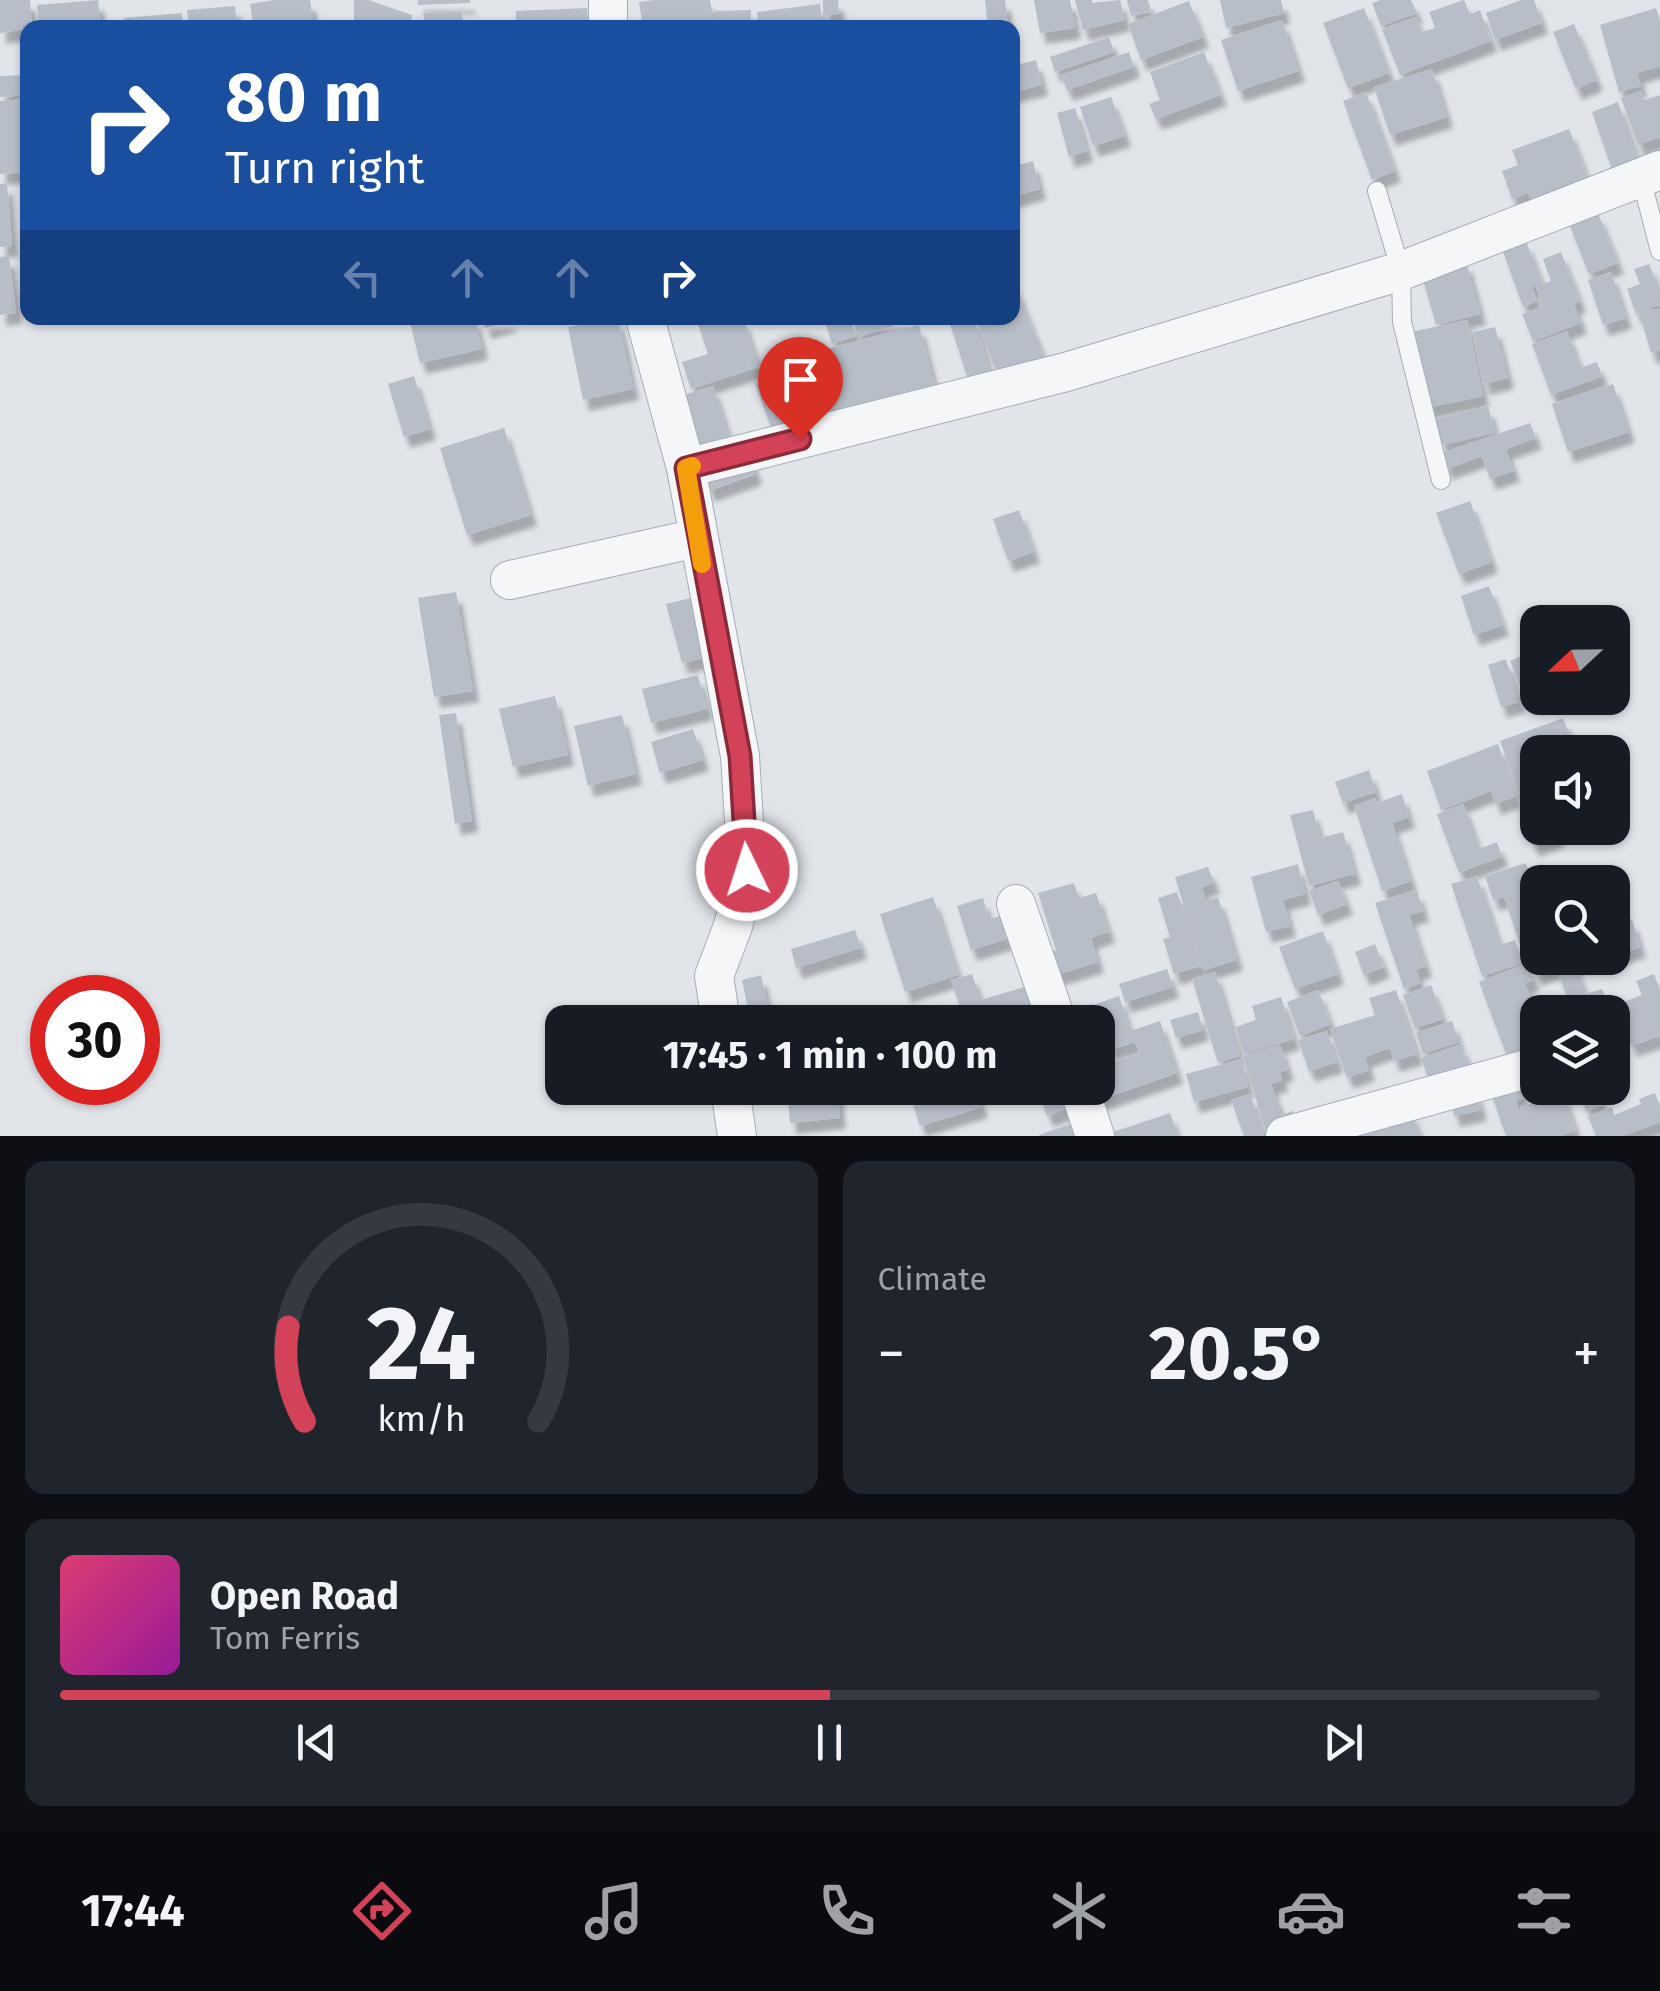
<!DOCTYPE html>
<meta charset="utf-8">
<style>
:root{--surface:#171b24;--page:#20242c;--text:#f1f3f6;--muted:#9ea1a6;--line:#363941;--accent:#d4425a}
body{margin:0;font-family:"Fira Sans",sans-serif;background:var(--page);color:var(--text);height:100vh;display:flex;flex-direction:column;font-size:38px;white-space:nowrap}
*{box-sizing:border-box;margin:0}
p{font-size:32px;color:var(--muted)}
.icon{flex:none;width:55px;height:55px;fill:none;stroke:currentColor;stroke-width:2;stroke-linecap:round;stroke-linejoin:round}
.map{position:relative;height:1136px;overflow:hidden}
.panel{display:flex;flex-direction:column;gap:25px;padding:25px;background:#0d0f14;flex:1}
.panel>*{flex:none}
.hud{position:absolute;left:20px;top:20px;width:1000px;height:305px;border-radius:20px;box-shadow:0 2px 8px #0004;background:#1a4fa0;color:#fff;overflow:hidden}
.needle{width:65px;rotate:248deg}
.buttons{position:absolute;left:1520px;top:605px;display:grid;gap:20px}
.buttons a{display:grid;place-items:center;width:110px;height:110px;border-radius:20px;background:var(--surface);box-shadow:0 2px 8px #0004;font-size:50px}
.speed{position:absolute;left:30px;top:975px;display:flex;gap:20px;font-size:50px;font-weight:700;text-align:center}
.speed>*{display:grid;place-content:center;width:130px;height:130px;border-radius:50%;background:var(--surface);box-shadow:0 2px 8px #0004;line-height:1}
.speed .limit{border:15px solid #d22;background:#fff;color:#111}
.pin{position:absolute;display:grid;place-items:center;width:85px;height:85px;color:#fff;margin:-102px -42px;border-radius:50% 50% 50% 0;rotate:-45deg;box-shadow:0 0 10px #0007}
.pin .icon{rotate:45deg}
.me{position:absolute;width:110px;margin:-55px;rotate:356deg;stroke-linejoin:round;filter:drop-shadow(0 0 8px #0008)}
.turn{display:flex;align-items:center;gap:35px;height:210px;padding:0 40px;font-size:45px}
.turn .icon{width:130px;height:130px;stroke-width:2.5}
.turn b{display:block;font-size:70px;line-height:85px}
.lanes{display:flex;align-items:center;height:95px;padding:0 40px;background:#0003;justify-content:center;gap:50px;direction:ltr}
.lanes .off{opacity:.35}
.big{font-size:75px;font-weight:700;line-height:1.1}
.panel .widget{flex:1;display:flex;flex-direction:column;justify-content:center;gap:15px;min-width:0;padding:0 35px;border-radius:20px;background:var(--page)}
.panel .dial{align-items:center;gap:0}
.dial svg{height:260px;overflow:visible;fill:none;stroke:var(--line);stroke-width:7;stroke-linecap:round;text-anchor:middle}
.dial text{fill:var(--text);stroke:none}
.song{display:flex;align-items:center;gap:30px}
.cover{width:120px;height:120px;border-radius:15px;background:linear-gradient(135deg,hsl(340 70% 55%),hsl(300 70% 35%))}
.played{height:10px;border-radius:5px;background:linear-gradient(90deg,var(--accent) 50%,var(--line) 50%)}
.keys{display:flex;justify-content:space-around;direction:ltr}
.heat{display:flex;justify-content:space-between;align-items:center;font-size:55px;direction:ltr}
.panel .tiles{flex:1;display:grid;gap:25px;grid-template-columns:1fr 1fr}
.widget:last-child{grid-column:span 2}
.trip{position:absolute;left:545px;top:1005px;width:570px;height:100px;border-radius:20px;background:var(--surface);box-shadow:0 2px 8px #0004;font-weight:700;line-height:100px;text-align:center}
.dock{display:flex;height:160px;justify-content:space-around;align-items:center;background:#090b0e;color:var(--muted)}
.dock .icon{width:70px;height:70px}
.dock .active{color:var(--accent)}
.dock b{font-size:45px;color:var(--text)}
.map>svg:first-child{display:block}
.building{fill:#b8bec8;filter:url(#shadow)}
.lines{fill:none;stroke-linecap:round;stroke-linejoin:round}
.service-casing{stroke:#a6acb5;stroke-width:20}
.minor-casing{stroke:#a6acb5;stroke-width:40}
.service{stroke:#f4f6f8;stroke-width:18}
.minor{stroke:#f4f6f8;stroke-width:38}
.route-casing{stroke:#8a2b3a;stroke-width:25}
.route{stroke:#d4425a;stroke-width:18}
.slow{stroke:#f59e0b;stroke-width:18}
</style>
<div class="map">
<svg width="1660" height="1136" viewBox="0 0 1660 1136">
<defs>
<filter id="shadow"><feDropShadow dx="6" dy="11" stdDeviation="2.5" flood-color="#0004"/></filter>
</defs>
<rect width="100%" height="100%" fill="#e1e5ea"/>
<g class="building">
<path d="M0,0h30l2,28 -32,5z"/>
<path d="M98,0l3,28h-62l-2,-23z"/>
<path d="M274,0h36l4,28h-60l-4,-24z"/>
<path d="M354,0h14l44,15 -2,13h-56z"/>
<path d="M418,0h52v3l-52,2z"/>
<path d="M654,0h56l5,28h-72l-4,-26z"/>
<path d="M823,0h15l1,15h-16z"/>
<path d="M985,0h20l3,28h-20z"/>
<path d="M1034,0h36l5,28 -35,5z"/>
<path d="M1075,0h17v3l28,-3 5,20 -42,10z"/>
<path d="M1127,0h21l3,11 -20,5z"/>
<path d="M1220,0h61l3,13 -58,15z"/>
<path d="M1380,0h31l6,13 -36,13 -9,-23z"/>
<path d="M1464,0l6,14 10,-4 11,31 -91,34 -18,-46 34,-12 6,15 13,-4 -6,-16z"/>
<path d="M1521,0h13l8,23 -47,17 -9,-27z"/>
<path d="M1189,1l14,36 -62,23 -13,-36z"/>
<path d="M820,4l2,17 -63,7 -2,-16z"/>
<path d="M235,6l2,22h-48l-2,-18z"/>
<path d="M587,8l1,20h-72v-17z"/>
<path d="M1364,8l25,65 -41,15 -25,-65z"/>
<path d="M1656,8l4,12v46l-23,7 4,13 -22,6 -19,-67z"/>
<path d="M751,10v18h-35v-17z"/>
<path d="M462,12l1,16h-39v-15z"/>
<path d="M182,13l1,15h-58l-1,-10z"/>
<path d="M1282,20l17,51 -61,20 -17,-51z"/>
<path d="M1574,24l23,56 -21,9 -23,-57z"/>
<path d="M1109,37l5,15 -59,20 -5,-15z"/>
<path d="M1129,52l5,15 -67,23 -6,-15z"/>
<path d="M1204,52l17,43 -65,24 -7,-15 11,-4 -10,-28z"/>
<path d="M1036,60l6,25 -30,7v-26z"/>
<path d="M1432,69l15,48 -57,18 -16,-48z"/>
<path d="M28,75v20l-28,2v-21z"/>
<path d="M1641,91l3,9 16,-5v42l-22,8 -17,-47z"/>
<path d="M1366,92l29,79 -23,9 -29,-79z"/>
<path d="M1111,97l14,39 -32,10 -13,-39z"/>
<path d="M28,99v73l-28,2v-73z"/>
<path d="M1618,102l23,67 -26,9 -23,-66z"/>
<path d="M1075,108l12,43 -18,6 -12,-44z"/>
<path d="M1569,129l23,61 -57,21 -7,-18 -16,6 -10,-28 16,-6 -6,-15z"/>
<path d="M1033,161l7,28 -28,8v-30z"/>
<path d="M7,183l5,63 -12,1v-63z"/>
<path d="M1598,213l20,50 -29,11 -20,-50z"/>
<path d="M1526,241l16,43 9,-3 -8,-22 18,-7 19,49 -6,3 7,19 -48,18 -11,-27 21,-8 -8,-21 -3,1 5,15 -14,6 -21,-58z"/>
<path d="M9,256l7,57 -16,2v-58z"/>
<path d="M1466,261l14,53 -44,11 -15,-52z"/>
<path d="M1649,264l11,28v13l-12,4h12v41l-9,3 -12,-41 -3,2 -9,-25 13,-5 -6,-15z"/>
<path d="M1611,272l15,46 -23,7 -15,-45z"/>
<path d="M1013,280l33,82 -46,18 -25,-62h37z"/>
<path d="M409,318h66l7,31 -62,14z"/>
<path d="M483,318h27l1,3 -26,7z"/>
<path d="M618,318l15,71 -50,11 -15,-73z"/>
<path d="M708,318h35l16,49 -68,22 -9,-27 26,-8 -11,-33z"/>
<path d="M824,318h26l6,18 -24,8z"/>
<path d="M852,318h65l-59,19z"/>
<path d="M948,318h26l16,54 -22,7z"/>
<path d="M1467,320l16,76 -56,12 -16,-76z"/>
<path d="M919,325l18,71 -103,27 -19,-71z"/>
<path d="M1495,327l13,51 -24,6 -11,-52z"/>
<path d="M1567,331l13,37 17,-6 5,14 -51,19 -19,-51z"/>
<path d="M805,366l17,48 -50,17 -17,-48z"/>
<path d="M414,376l16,53 -26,8 -16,-53z"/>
<path d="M1613,384l16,48 -61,20 -16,-48z"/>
<path d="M713,386l19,61 -30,9 -19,-61z"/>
<path d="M1488,406l7,27 -54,12 -6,-26z"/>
<path d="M1530,423l6,15 -30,11 8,22 -24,8 -8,-23 -36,13 -5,-16z"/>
<path d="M504,428l27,87 -64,20 -27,-87z"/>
<path d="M750,456l6,18 -47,17 -6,-18z"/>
<path d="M1470,501l22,61 -33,12 -23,-61z"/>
<path d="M1019,510l15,42 -26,9 -15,-42z"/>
<path d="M1489,586l14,39 -29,10 -13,-39z"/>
<path d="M456,592l17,99 -39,6 -16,-99z"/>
<path d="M699,596l16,59 -33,8 -16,-59z"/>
<path d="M1526,654l12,27v15l-12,5 -16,-40z"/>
<path d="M1506,659l13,43 -18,5 -13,-42z"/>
<path d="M698,675l9,34 -56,14 -9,-34z"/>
<path d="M555,696l13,59 -55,12 -14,-58z"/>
<path d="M456,713l16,108 -17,3 -16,-109z"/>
<path d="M622,715l14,59 -48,12 -14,-60z"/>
<path d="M1563,718l13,34h-38v34l-19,7 -19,-52z"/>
<path d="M693,729l10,31 -43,13 -9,-31z"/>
<path d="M1498,744l19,52 -22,8 -4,-13 -50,19 -14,-39z"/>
<path d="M1369,770l7,22 -33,11 -8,-21z"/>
<path d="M1538,791v37h18l3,8 -26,10 -17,-48z"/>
<path d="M1402,794l7,23 -17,6 19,58 -29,10 -28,-85 21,-8 2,5z"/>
<path d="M1463,804l16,45 18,-7 5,14 -43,17 -22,-59z"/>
<path d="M1313,810l7,28 23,-6 12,42 -46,12 -19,-71z"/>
<path d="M1526,863l12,33v10l-10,3 10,24v23l-13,4 -21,-63 -11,3 -8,-24z"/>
<path d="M1298,864l7,30 -22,6 7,26 -24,6 -15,-55z"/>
<path d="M1208,867l6,16 -12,4 4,14 12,-4 19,63 -34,10 -28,-93z"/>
<path d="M1477,876l23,69 15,-5 8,23 -41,13 -31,-92z"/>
<path d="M1338,881l9,23 -29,11 -9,-24z"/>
<path d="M1074,883l5,15 17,-5 13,39 -18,6 7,24 -48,15 -6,-23 12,-4 -18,-57z"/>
<path d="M1417,890l6,21 -14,4 17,51 -10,4 5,13 -17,6 -29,-86z"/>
<path d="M1177,892l24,74 -27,8 -11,-35 7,-2 -12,-39z"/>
<path d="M933,897l25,78 -53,17 -25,-78z"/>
<path d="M983,898l6,21 11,-3 7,23 -36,11 -14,-44z"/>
<path d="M1632,919l8,28 -28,9v-30z"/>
<path d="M855,930l6,18 -65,20 -5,-19z"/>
<path d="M1323,931l15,43 -43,15 -16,-42z"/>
<path d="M1375,944l9,23 -20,8 -9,-23z"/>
<path d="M1541,958h48l-15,6 12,30 16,-5 9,23h-38l-17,-44 -21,7 -4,-13z"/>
<path d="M1527,963l7,17 -9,3 13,34v39l-27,11 -32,-85z"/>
<path d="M1167,969l6,18 -48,15 -6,-18z"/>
<path d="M1215,972l25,84 -22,7 -26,-84z"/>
<path d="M972,974l8,26 51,-15 5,17 -71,20 -14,-42z"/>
<path d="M1654,974l6,17v45l-29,10 -16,-41 27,-10 -6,-14z"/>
<path d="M761,975l10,47h-20l-9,-42z"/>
<path d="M1431,985l12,34 -28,9 -12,-33z"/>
<path d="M1318,990l13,34 -31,12 -13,-34z"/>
<path d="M1396,990l21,64 -23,7 -4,-13 -25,9 4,13 -22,8 -17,-49 45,-14 -6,-17z"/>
<path d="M1119,996l11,35 30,-10 17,52 -80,28 1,-34 41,-14 -4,-11 -25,8 -14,-46z"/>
<path d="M1281,997l13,42 -50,15 -9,-27 21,-7 -4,-14z"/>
<path d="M1092,1004l5,18h-30l-3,-9z"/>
<path d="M1198,1012l5,18 -27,8 -6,-18z"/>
<path d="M1452,1021l7,21 -36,12 -7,-21z"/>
<path d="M1098,1026l9,28 -9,3z"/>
<path d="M1327,1031l10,31 -28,9 -11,-31z"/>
<path d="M1461,1044l12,36 -40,13 -12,-35z"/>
<path d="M1280,1045l8,25 -8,2 2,9 -11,3 10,31 12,-4 1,3 -27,22 -24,-80z"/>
<path d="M1241,1059l7,28 -54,15 -8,-28z"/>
<path d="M1516,1076l7,22 -7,3 11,35h-21l-18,-51z"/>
<path d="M787,1088h50l3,30 -50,5z"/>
<path d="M908,1088h68l6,19 -62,19z"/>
<path d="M1037,1088h34l6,17 -30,11z"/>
<path d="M1577,1088h20l7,17 -18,6z"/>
<path d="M1476,1091l5,19 -27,6 -5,-19z"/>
<path d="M1563,1093l13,38 -16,5h-31l-9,-29z"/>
<path d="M1655,1093l5,13v16l-38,14h-26l-8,-20 24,-9 2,8 27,-11 -2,-5z"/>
<path d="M1250,1094l14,42h-20l-13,-36z"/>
<path d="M1411,1111l9,25h-60l-2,-7z"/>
<path d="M1170,1113l8,23h-74v-1z"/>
<path d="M1085,1119l6,17h-52v-1z"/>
</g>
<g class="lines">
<defs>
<g id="service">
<path d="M1641,178l19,73"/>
<path d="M1377,191l24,80 1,51 39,158"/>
</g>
<g id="minor">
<path d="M608,28v-28"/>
<path d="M645,318l41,150 54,288 7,115 -14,55 -19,50 7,46"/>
<path d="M686,468l380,-96 335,-101 259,-101"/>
<path d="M510,580l187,-42"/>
<path d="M1016,904l41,118"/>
<path d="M730,1088l7,48"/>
<path d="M1079,1088l16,48"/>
<path d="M1285,1136l253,-70"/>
</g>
</defs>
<use href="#service" class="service-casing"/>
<use href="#minor" class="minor-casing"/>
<use href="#service" class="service"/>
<use href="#minor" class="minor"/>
</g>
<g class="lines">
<defs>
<path id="route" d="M747,870l-7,-114 -54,-288 114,-29"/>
</defs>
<use href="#route" class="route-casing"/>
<use href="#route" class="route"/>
<path class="slow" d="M692,466l-6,2 16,96"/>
</g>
</svg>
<div class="buttons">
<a><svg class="needle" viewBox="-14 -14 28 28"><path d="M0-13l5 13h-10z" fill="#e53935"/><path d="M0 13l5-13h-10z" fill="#9ea1a6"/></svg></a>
<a><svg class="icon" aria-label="sound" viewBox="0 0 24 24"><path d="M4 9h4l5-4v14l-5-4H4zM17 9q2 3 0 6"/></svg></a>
<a><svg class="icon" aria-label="search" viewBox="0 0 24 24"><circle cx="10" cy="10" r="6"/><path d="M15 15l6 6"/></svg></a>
<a><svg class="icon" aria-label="layers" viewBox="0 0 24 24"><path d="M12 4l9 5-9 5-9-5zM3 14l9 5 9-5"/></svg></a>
</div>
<div class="speed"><div class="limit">30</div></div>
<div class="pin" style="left:800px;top:439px;background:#d93025"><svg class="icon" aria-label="arrive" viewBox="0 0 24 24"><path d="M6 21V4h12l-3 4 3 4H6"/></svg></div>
<svg class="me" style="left:747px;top:870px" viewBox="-20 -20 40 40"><circle r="17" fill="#d4425a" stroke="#fff" stroke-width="3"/><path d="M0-11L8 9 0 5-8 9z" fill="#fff"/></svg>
<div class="trip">17:45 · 1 min · 100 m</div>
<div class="hud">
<div class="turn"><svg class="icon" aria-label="right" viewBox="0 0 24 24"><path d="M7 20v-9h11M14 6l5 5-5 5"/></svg><div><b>80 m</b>Turn right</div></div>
<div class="lanes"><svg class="icon off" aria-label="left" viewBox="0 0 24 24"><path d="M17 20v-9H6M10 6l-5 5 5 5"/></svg><svg class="icon off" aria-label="ahead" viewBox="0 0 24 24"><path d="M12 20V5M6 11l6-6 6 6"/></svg><svg class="icon off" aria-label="ahead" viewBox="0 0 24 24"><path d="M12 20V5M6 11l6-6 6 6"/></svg><svg class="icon" aria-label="right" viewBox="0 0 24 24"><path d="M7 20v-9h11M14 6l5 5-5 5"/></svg></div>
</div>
</div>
<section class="panel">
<div class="tiles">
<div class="widget dial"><svg viewBox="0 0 100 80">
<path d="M14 69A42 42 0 1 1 86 69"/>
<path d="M14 69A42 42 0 0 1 9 40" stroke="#d4425a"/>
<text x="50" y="56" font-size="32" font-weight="700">24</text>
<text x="50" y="72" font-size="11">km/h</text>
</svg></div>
<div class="widget"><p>Climate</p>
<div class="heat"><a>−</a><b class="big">20.5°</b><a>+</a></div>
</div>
<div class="widget">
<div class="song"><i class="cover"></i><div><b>Open Road</b><p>Tom Ferris</p></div></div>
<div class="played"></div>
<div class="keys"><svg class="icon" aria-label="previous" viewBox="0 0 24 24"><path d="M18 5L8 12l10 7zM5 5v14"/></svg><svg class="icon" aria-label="pause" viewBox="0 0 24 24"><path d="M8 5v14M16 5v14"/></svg><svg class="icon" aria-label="next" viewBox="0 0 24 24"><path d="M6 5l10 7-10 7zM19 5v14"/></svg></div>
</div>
</div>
</section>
<nav class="dock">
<b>17:44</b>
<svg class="icon active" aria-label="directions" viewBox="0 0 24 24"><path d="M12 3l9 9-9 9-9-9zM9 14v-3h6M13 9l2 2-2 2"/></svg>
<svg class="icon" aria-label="music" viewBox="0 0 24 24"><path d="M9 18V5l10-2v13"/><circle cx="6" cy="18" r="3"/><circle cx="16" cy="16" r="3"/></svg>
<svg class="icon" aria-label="phone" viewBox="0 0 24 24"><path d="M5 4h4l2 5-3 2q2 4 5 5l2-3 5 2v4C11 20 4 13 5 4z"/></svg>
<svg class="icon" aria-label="climate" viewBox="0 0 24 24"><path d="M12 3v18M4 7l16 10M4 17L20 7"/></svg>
<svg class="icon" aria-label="car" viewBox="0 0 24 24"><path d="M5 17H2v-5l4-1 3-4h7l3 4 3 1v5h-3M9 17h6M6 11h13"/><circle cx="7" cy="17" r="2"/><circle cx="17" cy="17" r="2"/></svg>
<svg class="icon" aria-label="filters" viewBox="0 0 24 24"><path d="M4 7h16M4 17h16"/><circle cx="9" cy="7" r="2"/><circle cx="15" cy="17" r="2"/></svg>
</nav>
